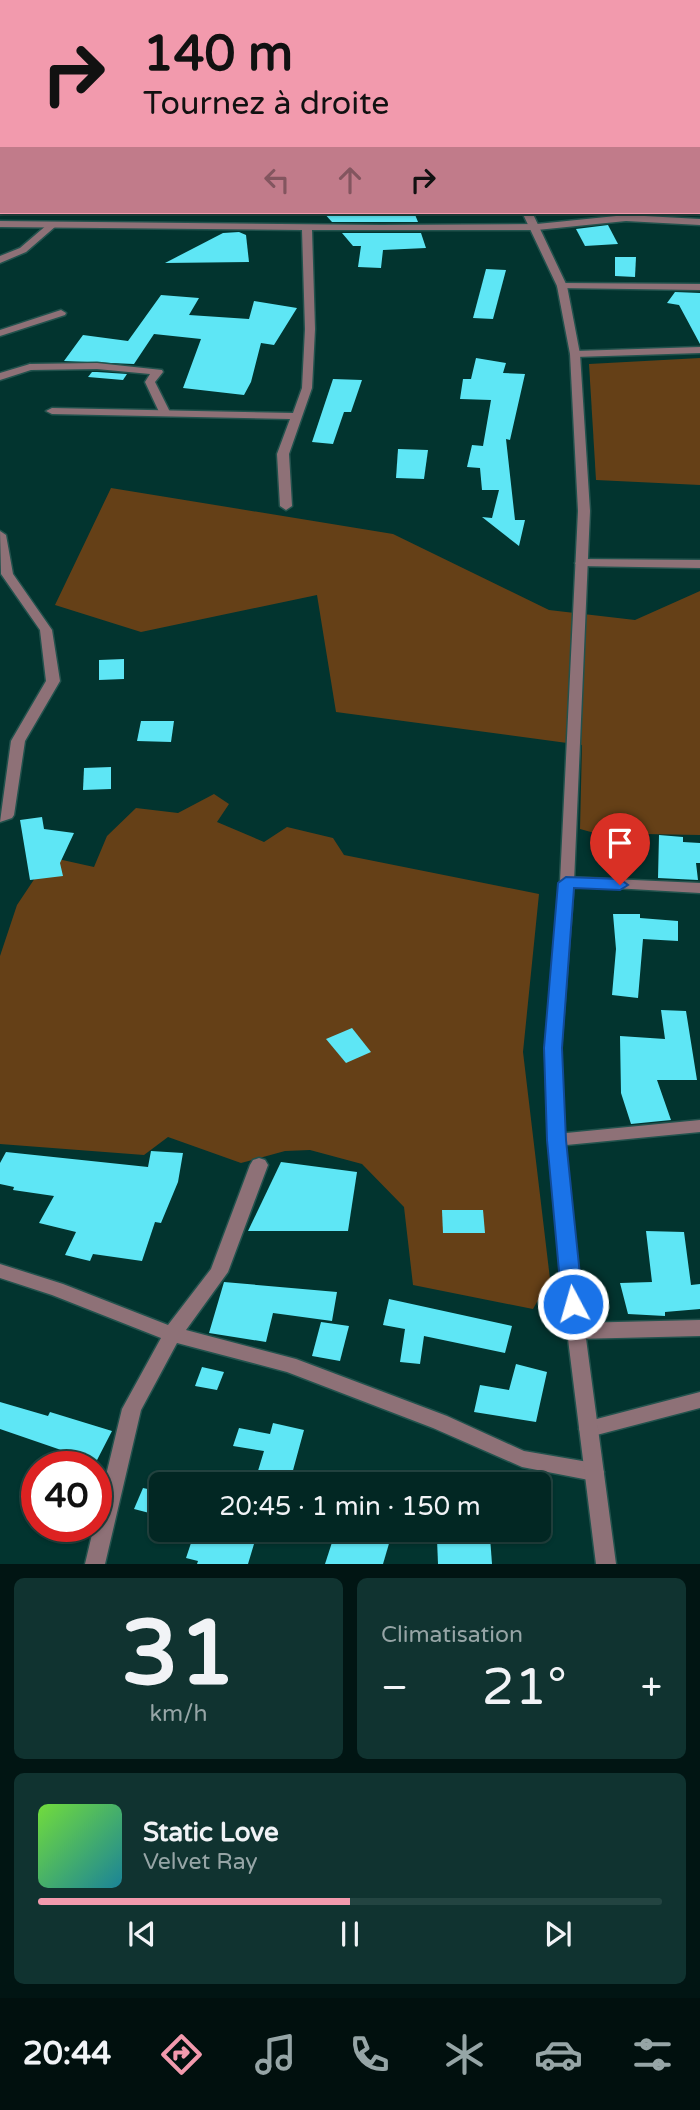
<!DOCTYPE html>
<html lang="fr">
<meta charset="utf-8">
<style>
:root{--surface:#022723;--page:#103330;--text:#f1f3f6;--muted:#96a5a6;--line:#234441;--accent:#f29aad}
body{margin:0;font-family:"Varela Round",sans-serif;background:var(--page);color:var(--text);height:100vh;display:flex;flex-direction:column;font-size:26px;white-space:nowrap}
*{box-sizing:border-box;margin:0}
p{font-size:23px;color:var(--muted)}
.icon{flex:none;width:38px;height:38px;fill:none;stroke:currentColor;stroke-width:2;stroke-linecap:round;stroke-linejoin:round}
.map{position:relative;height:1564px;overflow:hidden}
.side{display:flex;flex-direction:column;gap:14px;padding:14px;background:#011513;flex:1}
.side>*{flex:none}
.top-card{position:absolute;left:0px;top:0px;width:700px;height:214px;box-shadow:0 2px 5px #0004,0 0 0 2px var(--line);background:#f29aad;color:#111;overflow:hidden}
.speed{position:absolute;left:21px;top:1451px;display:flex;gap:14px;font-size:35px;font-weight:700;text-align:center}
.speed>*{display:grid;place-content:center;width:91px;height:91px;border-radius:50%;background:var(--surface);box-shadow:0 2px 5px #0004,0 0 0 2px var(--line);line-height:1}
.speed .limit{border:10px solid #d22;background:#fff;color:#111}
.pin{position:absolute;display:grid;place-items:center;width:60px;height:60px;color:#fff;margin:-72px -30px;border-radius:50% 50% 50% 0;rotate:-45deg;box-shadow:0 0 7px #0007}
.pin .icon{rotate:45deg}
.me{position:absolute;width:77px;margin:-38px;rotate:354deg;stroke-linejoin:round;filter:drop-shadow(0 0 5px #0008)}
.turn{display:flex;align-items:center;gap:24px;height:147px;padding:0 28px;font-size:32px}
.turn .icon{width:91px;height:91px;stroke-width:2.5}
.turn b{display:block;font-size:49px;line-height:60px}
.lanes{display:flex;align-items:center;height:66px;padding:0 28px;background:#0003;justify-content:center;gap:35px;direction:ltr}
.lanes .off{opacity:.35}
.big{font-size:52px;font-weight:600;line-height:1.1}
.side .widget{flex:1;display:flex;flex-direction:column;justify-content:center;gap:10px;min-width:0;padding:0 24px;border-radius:10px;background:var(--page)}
.side .dial{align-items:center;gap:0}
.dial b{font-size:91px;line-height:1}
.song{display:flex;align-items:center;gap:21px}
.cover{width:84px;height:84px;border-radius:10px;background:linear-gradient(135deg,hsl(100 70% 55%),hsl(190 70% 35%))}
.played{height:7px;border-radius:4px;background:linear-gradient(90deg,var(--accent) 50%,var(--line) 50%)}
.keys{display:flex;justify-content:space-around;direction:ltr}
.heat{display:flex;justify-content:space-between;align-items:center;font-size:38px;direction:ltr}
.side .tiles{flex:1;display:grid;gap:14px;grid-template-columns:1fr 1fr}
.widget:last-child{grid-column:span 2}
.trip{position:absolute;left:149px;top:1472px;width:402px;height:70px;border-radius:10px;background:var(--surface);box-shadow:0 2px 5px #0004,0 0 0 2px var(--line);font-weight:600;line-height:70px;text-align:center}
.menu{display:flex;height:112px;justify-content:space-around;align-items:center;background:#01100e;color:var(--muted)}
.menu .icon{width:49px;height:49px}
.menu .selected{color:var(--accent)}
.menu b{font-size:32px;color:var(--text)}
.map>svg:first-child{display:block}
.green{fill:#654017}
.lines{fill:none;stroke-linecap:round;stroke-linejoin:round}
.stream{stroke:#001d35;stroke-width:4.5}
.building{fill:#5ee6f5}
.service-casing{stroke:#22524d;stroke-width:3}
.minor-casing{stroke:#22524d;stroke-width:3}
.tertiary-casing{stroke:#22524d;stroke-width:3}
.trunk-casing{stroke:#22524d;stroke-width:3}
.service{fill:#8e7177;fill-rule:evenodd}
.minor{fill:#8e7177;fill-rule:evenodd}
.tertiary{fill:#8e7177;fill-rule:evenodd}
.trunk{fill:#f8cbd4;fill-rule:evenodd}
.route{fill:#1a73e8;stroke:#114b97;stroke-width:2}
</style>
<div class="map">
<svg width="700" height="1564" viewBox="0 0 700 1564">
<rect width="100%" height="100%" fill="#02342f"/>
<g class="green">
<path d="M700,358v127l-104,-5 -7,-116z"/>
<path d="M111,488l282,46 156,76 86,10 65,-29v244l-55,-1 -7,11 -58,-16 2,-84 -246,-33 -19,-117 -176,37 -86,-27z"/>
<path d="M214,794l15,10 -12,18 47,20 23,-15 46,11 11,17 195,39 -16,158 27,227 -17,30 -120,-24 -9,-78 -42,-43 -52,-14 -25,1 -44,12 -73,-26 -24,18 -144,-11v-188l17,-51 32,-48 45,10 13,-31 29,-28 42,5z"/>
</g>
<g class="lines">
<path class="stream" d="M178,2l2,-2"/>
</g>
<g class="building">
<path d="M323,212h91l4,10h-86z"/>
<path d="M608,225l10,19 -33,2 -9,-17z"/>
<path d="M239,232l7,3 3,27 -84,1 58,-30z"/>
<path d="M342,233h79l5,15 -43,2 -2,18 -23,-1 3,-21h-8z"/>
<path d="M615,257h21l-1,20 -20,-1z"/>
<path d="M486,269l20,1 -13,49 -20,-1z"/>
<path d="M675,292l25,1v51l-21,-39 -12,-2z"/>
<path d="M161,295l38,3 -10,17 60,4 5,-18 43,7 -23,37 -13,-2 -10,39 -7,13 -61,-7 18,-49 -47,-5 -20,30 -70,-3 19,-26 45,6z"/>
<path d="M476,358l30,5 -3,10 22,1 -15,66 -4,-1 9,81h10l-6,26 -37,-29 10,1 7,-28h-17l-2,-22 -13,-1 5,-22 11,1 8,-46 -31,-1 3,-20h8z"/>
<path d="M92,372h5l30,2 -4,6 -35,-3z"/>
<path d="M333,379l29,1 -11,32h-7l-11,32 -21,-2z"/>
<path d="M398,449l30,1 -4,29 -28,-1z"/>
<path d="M124,659v20l-25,1v-20z"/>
<path d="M141,721h33l-3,21 -34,-1z"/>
<path d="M111,767v22l-28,1 1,-22z"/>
<path d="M42,817l2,12 30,4 -14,30 3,13 -33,4 -10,-60z"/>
<path d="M659,835l24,2v5l17,1v20h-4l2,17 -40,-2z"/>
<path d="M613,914h27v4l38,3v20l-35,-2 -5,59 -26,-3 4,-46z"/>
<path d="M661,1010l25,1 11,69h-40l14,40 -40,4 -10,-31 -1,-57 45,3z"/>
<path d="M352,1028l19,24 -25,11 -20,-24z"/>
<path d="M151,1151l32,2 -5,29 -17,41 -6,-1 -13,39 -49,-7 -3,7 -25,-6 11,-23 -37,-9 15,-27 -41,-6 1,-3 -14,-3v-21l6,-11 142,15z"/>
<path d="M281,1162l76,10 -9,59h-100z"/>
<path d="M442,1210h41l2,23h-42z"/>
<path d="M646,1231l38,1 7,53 9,-1v25l-35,3v4l-37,-2 -8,-31 32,-1z"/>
<path d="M224,1282l113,10 -5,29 -59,-8 -7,29 -57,-9z"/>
<path d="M389,1299l123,27 -7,27 -81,-17 -4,28 -20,-2 5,-33 -22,-4z"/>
<path d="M321,1322l28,4 -9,35 -28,-5z"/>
<path d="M516,1364l31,8 -11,50 -62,-10 6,-27 29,5z"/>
<path d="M202,1367l22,5 -7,18 -22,-4z"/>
<path d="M0,1402l48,14 2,-4 62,19 -16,31 -96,-33z"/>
<path d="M273,1423l31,7 -12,44 -12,-2 -3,12h-23l10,-33 -31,-5 6,-18 31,6z"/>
<path d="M143,1488l18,4v24l-27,-7z"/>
<path d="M336,1530h57l-10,34h-58z"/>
<path d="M195,1531l59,13 -6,20h-51l1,-3 -12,-3z"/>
<path d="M490,1537l2,27h-54l-1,-25z"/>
</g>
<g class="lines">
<defs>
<g id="service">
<rect x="0" y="137" width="2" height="6"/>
<path d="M48,224l8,2 -30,26 -26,11v-7l20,-8z"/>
<path d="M61,310l5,3 -1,2 -65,21v-6z"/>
<path d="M97,363l65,7 1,2 -8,10 15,30 -2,2h-8l-15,-32 5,-8 -53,-5 -67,1 -5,-3 5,-3z"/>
<path d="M700,1392v16l-111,29 -7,-2 -3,-6 3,-6 7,-2z"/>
</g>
<g id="minor">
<path d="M114,0h12l-14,2z"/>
<rect x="698" y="52" width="2" height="6"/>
<path d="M626,215l74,4v6l-74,-4 -89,9h-225l3,99 -3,59 -23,66 3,52 -6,4 -6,-4 -3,-52 13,-35 -238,-5 -6,-3 6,-3 241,5 9,-25 3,-59 -3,-99 -302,-3v-6l381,4 156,-1z"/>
<path d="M562,283l138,1v6l-142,-2 -1,-2z"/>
<path d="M700,347v6l-125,4 -5,-3 5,-3z"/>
<path d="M30,364l5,3 -1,2 -34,11v-7z"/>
<path d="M0,531l6,4 7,39 39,56 8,51 -35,60 -11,74 -2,3 -12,4 11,-81 35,-60 -6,-51 -39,-56z"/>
<path d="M581,559l119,1v8l-123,-2 -2,-3z"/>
<path d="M567,877l133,6v10l-138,-8 -2,-3z"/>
<path d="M700,1120v12l-144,14 -6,-1 -2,-5 2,-5 6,-1z"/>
<path d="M259,1158l6,2 3,5 -40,107 -42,58 110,29 151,57 77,35 70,12 7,3 3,6 -3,6 -7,3 -72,-14 -89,-39 -146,-56 -110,-29 -36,67 -36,154h-20l9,-38h2v-9l26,-108 39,-71 -109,-43 -52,-17v-14l63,20 105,41 43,-56 39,-104 3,-5z"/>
<path d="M700,1320v16l-124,3 -7,-3 -2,-5 2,-5 7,-3z"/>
</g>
<path id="tertiary" d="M522,212h10l35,74 13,68 10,157 -16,371 -13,167 3,91 21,191 31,233h-20l-29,-233 -19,-191 -3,-91 15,-167 18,-371 -8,-157 -13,-68z"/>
<g id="trunk">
<path d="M636,0h18l-19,2z"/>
<rect x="0" y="60" width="2" height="6"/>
</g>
</defs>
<use href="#service" class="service-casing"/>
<use href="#minor" class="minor-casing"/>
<use href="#tertiary" class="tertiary-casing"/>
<use href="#trunk" class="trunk-casing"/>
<use href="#service" class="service"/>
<use href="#minor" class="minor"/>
<use href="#tertiary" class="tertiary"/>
<use href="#trunk" class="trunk"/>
</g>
<path class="route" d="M566,877l54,2 8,6 -8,5 -46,-2 -12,160 4,92 17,164 -3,6 -7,2 -8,-2 -3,-6 -15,-164 -3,-92 14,-165z"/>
</svg>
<div class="speed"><div class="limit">40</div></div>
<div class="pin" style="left:620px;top:885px;background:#d93025"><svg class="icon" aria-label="arrive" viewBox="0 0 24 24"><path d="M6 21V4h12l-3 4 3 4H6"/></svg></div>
<svg class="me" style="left:573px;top:1304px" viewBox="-20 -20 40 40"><circle r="17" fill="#1a73e8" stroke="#fff" stroke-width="3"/><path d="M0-11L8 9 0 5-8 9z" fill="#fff"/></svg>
<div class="trip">20:45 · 1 min · 150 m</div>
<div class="top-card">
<div class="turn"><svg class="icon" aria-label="right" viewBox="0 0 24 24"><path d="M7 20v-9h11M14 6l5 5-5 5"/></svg><div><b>140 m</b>Tournez à droite</div></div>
<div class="lanes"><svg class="icon off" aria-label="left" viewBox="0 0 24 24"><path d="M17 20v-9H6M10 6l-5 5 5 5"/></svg><svg class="icon off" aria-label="ahead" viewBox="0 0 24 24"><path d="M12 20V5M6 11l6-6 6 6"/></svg><svg class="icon" aria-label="right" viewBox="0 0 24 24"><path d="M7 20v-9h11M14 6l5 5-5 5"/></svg></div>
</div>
</div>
<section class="side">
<div class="tiles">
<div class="widget dial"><b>31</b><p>km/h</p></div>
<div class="widget"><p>Climatisation</p>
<div class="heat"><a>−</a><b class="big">21°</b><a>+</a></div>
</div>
<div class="widget">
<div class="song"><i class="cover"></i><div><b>Static Love</b><p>Velvet Ray</p></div></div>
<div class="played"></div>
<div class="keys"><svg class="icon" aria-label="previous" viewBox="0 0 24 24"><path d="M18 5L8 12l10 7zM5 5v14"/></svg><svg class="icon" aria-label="pause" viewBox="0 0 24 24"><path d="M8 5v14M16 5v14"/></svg><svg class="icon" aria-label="next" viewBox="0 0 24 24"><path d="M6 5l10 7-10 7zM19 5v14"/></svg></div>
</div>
</div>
</section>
<nav class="menu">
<b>20:44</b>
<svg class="icon selected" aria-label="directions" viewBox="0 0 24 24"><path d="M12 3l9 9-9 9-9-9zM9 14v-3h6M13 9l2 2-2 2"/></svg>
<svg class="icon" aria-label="music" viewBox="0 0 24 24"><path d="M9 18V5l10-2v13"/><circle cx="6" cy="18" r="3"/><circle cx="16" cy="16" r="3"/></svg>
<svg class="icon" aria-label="phone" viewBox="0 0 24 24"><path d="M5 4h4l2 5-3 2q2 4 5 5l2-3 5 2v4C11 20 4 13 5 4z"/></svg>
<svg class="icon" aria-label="climate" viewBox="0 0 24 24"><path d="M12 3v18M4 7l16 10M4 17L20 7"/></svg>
<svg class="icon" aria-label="car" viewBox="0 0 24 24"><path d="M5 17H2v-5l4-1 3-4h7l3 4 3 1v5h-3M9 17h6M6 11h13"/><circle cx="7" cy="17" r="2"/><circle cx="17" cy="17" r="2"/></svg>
<svg class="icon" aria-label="filters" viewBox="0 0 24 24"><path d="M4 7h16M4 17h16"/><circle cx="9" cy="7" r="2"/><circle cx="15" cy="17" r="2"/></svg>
</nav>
